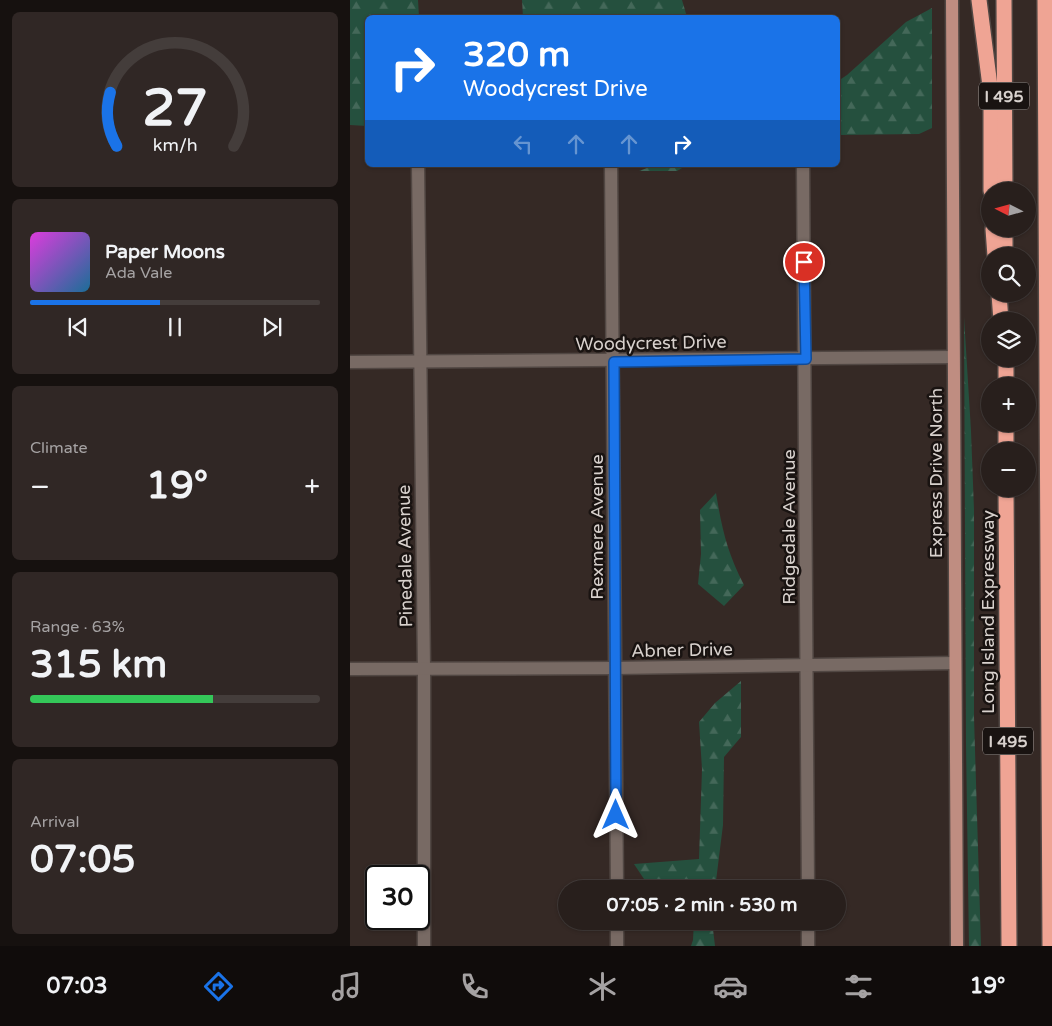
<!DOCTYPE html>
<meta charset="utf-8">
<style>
:root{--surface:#281f1c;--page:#302725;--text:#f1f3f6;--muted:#a5a2a3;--line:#443d3b;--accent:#1a73e8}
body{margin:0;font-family:"Varela Round",sans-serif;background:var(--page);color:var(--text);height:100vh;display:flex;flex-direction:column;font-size:19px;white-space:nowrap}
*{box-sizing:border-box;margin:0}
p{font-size:16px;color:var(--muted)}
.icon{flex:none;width:28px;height:28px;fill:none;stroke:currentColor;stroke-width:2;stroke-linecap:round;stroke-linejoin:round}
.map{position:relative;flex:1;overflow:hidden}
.side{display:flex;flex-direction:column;gap:12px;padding:12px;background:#16110f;width:350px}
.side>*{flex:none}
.hud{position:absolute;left:15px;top:15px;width:475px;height:152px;border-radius:8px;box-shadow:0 1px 4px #0004,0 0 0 1px var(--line);background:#1a73e8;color:#fff;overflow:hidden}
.needle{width:32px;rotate:276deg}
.tools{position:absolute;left:631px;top:182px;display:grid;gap:10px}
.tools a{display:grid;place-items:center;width:55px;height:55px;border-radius:50%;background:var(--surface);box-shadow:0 1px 4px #0004,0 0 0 1px var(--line);font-size:25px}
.speed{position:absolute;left:15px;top:865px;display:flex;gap:10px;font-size:25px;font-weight:700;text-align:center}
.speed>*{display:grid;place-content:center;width:65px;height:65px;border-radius:50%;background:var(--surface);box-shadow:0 1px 4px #0004,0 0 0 1px var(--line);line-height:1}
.speed .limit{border:2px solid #111;border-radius:8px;background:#fff;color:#111}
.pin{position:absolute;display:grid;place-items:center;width:42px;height:42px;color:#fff;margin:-21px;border:2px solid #fff;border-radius:50%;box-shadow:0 1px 5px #0007}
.me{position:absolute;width:55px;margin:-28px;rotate:0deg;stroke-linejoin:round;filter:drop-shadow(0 0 4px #0008)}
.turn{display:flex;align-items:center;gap:18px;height:105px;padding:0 15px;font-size:22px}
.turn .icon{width:65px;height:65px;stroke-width:2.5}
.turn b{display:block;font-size:35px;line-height:42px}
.lanes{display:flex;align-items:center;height:48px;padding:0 15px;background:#0003;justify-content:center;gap:25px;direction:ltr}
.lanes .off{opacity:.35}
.big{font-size:38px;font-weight:700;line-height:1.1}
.side .tile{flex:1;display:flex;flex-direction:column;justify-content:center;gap:8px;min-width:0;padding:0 18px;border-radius:8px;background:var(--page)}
.side .dial{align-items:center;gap:0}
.dial svg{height:130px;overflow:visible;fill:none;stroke:var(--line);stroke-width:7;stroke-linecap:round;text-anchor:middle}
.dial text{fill:var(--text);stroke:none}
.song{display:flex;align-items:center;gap:15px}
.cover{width:60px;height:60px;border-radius:8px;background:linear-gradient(135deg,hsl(300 70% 55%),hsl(200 70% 35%))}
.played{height:5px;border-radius:2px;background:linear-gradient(90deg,var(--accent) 45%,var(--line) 45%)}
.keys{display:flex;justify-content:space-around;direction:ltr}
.heat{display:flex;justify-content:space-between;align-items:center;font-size:28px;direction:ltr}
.charge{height:8px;border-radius:4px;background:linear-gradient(90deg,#34c759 63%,var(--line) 0)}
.trip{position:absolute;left:208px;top:880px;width:288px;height:50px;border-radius:25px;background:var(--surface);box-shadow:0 1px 4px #0004,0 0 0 1px var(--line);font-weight:700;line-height:50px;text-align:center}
.dock{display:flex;height:80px;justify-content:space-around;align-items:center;background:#100c0b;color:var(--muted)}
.dock .icon{width:35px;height:35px}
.dock .selected{color:var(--accent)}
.dock b{font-size:22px;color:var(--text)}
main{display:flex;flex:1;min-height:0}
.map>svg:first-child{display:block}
.forest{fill:url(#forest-firs)}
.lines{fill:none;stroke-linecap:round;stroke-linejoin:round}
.minor-casing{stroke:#514743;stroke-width:15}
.major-casing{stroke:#514743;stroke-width:15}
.highway-casing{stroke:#514743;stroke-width:18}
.minor{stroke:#786a64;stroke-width:12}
.major{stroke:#bf8d81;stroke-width:12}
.highway{stroke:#efa494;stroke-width:15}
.route-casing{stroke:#114b97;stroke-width:12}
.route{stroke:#1a73e8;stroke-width:9}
.labels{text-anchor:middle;stroke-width:5;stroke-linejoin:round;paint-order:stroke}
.shield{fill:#191311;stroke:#9f9895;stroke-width:1}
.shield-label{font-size:16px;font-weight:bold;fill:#d8d1cd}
.street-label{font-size:18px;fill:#d8d1cd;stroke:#191311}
</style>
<main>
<section class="side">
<div class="tile dial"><svg viewBox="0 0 100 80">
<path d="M14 69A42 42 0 1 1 86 69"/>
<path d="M14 69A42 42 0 0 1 10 36" stroke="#1a73e8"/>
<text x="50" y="56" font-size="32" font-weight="700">27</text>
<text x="50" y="72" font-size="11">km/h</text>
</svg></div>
<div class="tile">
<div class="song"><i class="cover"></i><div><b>Paper Moons</b><p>Ada Vale</p></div></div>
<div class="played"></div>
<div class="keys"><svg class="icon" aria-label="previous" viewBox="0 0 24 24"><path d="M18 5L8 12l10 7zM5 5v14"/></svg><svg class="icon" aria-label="pause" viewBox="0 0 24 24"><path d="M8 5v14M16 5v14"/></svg><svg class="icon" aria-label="next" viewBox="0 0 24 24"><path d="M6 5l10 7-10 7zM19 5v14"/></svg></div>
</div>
<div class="tile"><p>Climate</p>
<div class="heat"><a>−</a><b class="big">19°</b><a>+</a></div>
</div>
<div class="tile"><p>Range · 63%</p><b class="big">315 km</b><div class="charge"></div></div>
<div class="tile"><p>Arrival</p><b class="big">07:05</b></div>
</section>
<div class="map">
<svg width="702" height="946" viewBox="0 0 702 946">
<defs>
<pattern id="forest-firs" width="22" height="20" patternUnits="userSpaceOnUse" patternTransform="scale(1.25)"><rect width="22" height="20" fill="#25503e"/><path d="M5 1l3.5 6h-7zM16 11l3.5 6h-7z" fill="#446859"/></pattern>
</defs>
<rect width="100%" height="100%" fill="#352925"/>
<g class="forest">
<path d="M0,0h68l1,17 -51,1 -1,108 -17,-1z"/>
<path d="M172,0h160l5,17h-164z"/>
<path d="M582,8v120l-13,6 -81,1v-54l9,-6 59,-53z"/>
<path d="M305,165h32l-10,6h-38z"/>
<path d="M614,317l7,114 3,79v207l7,229h-12l-3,-203z"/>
<path d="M366,493c6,36 11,59 28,92l-20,21 -26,-22 3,-30 -1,-44z"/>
<path d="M391,681v56l-17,20 -1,68 -8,64h-23l-46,-7 -12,-18 65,-5 3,-90 -3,-47 16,-19z"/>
<path d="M344,921h18l3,25h-24l2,-6z"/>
</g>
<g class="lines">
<defs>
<g id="minor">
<path d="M68,165l6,503v278"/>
<path d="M261,165l6,724"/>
<path d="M453,165l5,724"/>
<path d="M0,362l603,-5"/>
<path d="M0,669l265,-1 340,-5"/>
<path d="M267,921v25"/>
<path d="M458,921v25"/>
</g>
<path id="major" d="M602,0l5,946"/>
<g id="highway">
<path d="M629,0l12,94v97"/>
<path d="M654,0l1,191"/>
<path d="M695,0l5,946"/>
<path d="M643,229l2,27"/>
<path d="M655,229v27"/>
<path d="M649,294l2,27"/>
<path d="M656,359v27"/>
<path d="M656,424v27"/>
<path d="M656,489l3,457"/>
</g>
</defs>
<use href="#minor" class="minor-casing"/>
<use href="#major" class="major-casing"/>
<use href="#highway" class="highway-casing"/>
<use href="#minor" class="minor"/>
<use href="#major" class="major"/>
<use href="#highway" class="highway"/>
</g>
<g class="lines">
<defs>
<path id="route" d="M266,815l-2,-453 192,-3 -2,-97"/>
</defs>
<use href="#route" class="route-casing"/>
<use href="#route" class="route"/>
</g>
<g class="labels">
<g class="shield">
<rect x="629" y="82.5" width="50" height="27" rx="4"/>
<rect x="633" y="727.5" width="50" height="27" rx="4"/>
</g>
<g class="shield-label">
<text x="654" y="102">I 495</text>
<text x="658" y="747">I 495</text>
</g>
<g class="street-label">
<text transform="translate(301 343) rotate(-1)" y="6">Woodycrest Drive</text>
<text transform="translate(586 473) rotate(-90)" y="6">Express Drive North</text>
<text transform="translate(247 527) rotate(-90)" y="6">Rexmere Avenue</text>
<text transform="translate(439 527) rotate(-90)" y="6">Ridgedale Avenue</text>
<text transform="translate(55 556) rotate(-91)" y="6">Pinedale Avenue</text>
<text transform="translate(638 612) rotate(-90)" y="6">Long Island Expressway</text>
<text transform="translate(332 650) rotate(-1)" y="6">Abner Drive</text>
</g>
</g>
</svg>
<div class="tools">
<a><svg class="needle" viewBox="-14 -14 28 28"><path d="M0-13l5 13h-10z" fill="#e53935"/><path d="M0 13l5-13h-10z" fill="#a5a2a3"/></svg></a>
<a><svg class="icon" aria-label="search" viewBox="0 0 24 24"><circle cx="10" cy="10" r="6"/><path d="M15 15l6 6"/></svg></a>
<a><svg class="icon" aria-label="layers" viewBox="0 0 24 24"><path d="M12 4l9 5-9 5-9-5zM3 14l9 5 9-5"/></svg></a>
<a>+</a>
<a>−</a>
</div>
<div class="speed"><div class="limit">30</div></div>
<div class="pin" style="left:454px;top:262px;background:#d93025"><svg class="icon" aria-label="arrive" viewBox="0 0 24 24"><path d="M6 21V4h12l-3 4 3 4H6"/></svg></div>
<svg class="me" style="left:266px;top:815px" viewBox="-20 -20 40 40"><path d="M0-17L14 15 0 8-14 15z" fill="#1a73e8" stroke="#fff" stroke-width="4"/></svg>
<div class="trip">07:05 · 2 min · 530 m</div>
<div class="hud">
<div class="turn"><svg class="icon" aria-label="right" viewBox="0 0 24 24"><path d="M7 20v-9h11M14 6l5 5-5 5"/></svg><div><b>320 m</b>Woodycrest Drive</div></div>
<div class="lanes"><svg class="icon off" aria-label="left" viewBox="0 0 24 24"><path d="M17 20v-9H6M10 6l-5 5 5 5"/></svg><svg class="icon off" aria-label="ahead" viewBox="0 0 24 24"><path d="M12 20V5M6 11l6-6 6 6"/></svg><svg class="icon off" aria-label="ahead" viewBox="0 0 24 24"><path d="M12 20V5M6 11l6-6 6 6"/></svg><svg class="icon" aria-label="right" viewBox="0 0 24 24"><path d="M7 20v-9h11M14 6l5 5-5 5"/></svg></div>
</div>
</div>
</main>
<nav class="dock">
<b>07:03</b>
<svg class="icon selected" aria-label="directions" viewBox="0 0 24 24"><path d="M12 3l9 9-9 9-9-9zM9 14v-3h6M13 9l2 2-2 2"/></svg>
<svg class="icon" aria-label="music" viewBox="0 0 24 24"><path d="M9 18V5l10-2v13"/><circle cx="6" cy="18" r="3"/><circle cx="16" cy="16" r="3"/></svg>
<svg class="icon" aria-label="phone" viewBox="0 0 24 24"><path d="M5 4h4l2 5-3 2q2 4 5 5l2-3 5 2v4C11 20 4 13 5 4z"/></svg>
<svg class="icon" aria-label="climate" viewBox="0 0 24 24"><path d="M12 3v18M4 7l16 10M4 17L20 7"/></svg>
<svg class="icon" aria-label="car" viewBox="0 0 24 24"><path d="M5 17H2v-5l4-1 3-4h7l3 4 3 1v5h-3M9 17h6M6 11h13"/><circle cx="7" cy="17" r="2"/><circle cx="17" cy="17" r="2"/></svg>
<svg class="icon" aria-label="filters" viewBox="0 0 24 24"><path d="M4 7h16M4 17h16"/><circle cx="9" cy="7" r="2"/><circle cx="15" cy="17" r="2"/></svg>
<b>19°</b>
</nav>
